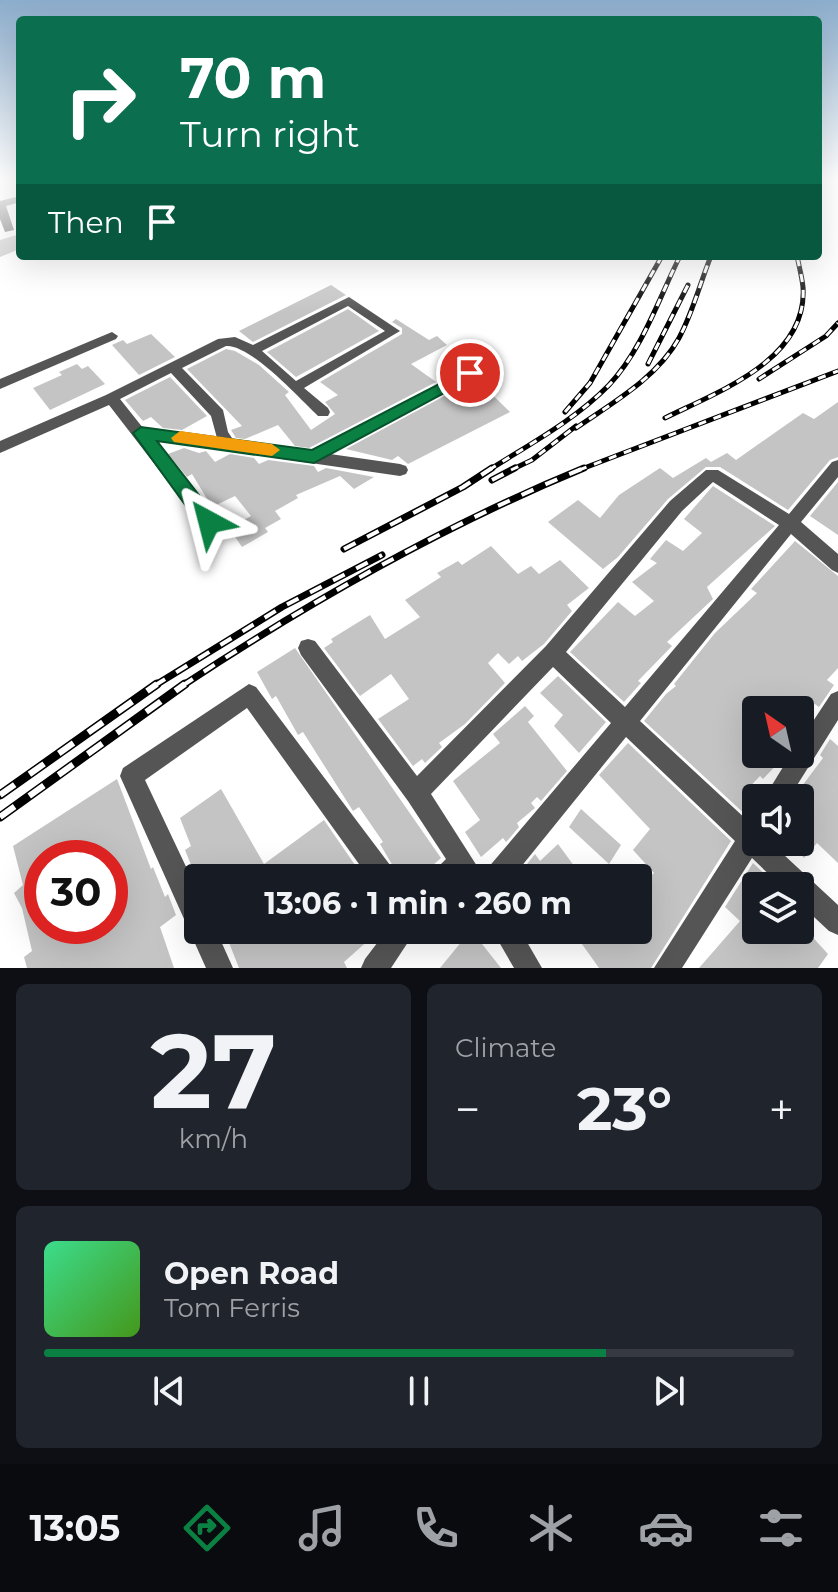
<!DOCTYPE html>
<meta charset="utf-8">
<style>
:root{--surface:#171b24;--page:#20242c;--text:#f1f3f6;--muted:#9ea1a6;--line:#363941;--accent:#0b8043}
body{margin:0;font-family:Montserrat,sans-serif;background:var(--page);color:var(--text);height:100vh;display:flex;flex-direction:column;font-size:30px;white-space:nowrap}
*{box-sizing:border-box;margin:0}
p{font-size:26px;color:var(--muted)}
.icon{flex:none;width:44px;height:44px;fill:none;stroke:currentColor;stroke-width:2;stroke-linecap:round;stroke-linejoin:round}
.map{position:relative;height:968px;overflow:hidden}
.side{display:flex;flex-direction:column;gap:16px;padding:16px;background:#0d0f14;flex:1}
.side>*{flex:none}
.hud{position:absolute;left:16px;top:16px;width:806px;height:244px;border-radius:8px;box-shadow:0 8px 32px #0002;background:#0b6e4f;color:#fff;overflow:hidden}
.needle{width:52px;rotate:326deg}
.buttons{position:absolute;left:742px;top:696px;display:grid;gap:16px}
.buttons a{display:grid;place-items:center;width:72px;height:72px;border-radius:8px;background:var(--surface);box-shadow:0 8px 32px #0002;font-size:40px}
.speed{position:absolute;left:24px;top:840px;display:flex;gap:16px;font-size:40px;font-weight:700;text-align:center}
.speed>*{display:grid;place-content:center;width:104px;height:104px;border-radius:50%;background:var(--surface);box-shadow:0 8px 32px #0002;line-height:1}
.speed .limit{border:12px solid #d22;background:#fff;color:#111}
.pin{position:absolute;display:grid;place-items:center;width:68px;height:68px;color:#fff;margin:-34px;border:4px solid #fff;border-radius:50%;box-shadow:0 2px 8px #0007}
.me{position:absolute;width:88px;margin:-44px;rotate:322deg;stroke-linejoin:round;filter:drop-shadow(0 0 6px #0008)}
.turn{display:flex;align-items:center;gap:28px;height:168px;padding:0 32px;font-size:36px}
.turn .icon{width:104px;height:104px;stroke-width:2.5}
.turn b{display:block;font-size:56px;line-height:68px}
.then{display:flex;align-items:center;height:76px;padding:0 32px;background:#0003;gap:16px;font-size:30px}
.big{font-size:60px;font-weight:700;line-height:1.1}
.side .card{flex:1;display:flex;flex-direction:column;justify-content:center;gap:12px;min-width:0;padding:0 28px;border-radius:12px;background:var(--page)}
.side .dial{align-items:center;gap:0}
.dial b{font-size:104px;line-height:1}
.song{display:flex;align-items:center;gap:24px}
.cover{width:96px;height:96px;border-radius:12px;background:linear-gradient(135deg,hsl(150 70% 55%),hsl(100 70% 35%))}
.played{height:8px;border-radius:4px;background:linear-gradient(90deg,var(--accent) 75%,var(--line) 75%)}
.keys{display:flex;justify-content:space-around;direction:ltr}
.heat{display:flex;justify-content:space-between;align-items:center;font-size:44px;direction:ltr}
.side .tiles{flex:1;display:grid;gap:16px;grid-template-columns:1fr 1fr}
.card:last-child{grid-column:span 2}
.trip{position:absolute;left:184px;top:864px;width:468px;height:80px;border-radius:8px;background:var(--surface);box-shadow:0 8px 32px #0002;font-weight:700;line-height:80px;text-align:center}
.menu{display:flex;height:128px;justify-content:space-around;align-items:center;background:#090b0e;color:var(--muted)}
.menu .icon{width:56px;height:56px}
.menu .current{color:var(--accent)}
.menu b{font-size:36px;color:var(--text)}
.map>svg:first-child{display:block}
.building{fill:#c4c4c4;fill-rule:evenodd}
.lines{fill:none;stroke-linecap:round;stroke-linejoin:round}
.street{fill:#555;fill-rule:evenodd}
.rail-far2-casing{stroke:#000;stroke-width:5}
.rail-far1-casing{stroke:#000;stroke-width:7}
.rail-casing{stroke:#000;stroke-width:9}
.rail-far2{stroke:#fff;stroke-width:3;stroke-dasharray:8;stroke-linecap:butt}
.rail-far1{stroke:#fff;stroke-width:4;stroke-dasharray:13;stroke-linecap:butt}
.rail{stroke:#fff;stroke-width:6;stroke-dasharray:18;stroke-linecap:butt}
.route{fill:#0b8043;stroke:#07532c;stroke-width:2}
.slow{fill:#f59e0b}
</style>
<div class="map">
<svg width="838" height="968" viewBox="0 0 838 968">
<rect width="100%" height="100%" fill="#fff"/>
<g class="building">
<path d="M20,234v15l-20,8v-17z"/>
<path d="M331,285l15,10 -93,47 -14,-11z"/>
<path d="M348,309l31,22 -83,46 -29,-25z"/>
<path d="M396,319l33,21 8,-4 10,9 -36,19 25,18 -127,66 -14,-2 -17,-21 -33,14 -9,-1 -5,-8 11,-4 -55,-57 39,-20 9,2 24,14 30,27 -4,3 26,35 24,-16 -10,-12 13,-7 -18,-13 82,-48v-6l-10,-6z"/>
<path d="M151,334l24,23 -36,18 -27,-30 11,-5 4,4z"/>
<path d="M77,364l5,5 6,-3 17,18 -55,26 -17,-22 29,-13 -3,-3z"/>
<path d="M170,377l37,39 -25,14 -19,-2 -12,-11 -8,4 -18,-21z"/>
<path d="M476,379l34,33 -102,52 -10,-8 -6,4 -46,-11z"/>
<path d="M838,402v55l-8,3 -42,50 -68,-43h-14l-38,32 -50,58 -15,12 -55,-47 30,-22 22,18 19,-23 41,-27 13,10 33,-20 5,4 16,-9 9,7 67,-47 11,6z"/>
<path d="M184,448l15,5 7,-2 9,11 15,-8 24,4 5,6 9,-4 46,6 4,6 8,-4 48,9 -20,12 -14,-13 -44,19 2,3 -23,13 6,8 -16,9 3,4 -26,15 -13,-19 22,-12 -16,-20 -23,11 -20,-33 -5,3 -19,-23z"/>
<path d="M838,482v53l-28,-19z"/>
<path d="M713,486l62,40 -68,61 6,12 -46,43 5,4 -34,35 3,2 -17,19 -54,-50 48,-50 17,14 19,-15 -22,-19 25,-19 -7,-4 16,-19 17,11 19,-18 -18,-14z"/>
<path d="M795,541l43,35v92l-11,12 7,5 -15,22 -7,-5 -6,8h-50v44h31l-24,25 -3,-3 -18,19 13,13 -7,9 -104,-96 22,-27 10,-8 -2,-2 41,-51 42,-40 -6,-4z"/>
<path d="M491,546l27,28 13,-8 8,8 21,-14 29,28 -22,17 5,6 -28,33 -22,17 -4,-5 -9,8 -11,-11 -10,10 17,20 -40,41 -26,19 3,4 -17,16 -3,-4 -9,7 -35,-47 31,-20 -18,-25 -31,22 -36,-48 9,-6 -2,-3 39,-24 15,24 35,-22 -15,-17 36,-23 -4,-4 21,-12 4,4z"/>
<path d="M295,648l146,210 -23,20h-18l-20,-34 3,-2 -24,-35 -6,4 -50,-79 -5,3 -22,-39 -4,3 -15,-27z"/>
<path d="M558,676l48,46 -27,31 -25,-27 9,-11 -23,-22z"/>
<path d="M525,706l9,10 -6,6 39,49 -26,30 -4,-4 -6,6 4,5 -18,15 2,4 -11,13 -2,2 -3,-4 -22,19 -16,-25 15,-12 -27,-39 47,-38 -7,-9z"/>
<path d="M830,739l8,7v117l-21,-20 -13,15 -15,-16h11v-44h-7l30,-40 -3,-3z"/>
<path d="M628,743l103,98 -80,127h-52l-27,-38h66v-43l16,-14 -21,-23 17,-21 -51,-54z"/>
<path d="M117,779l34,90 2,-2 12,30 3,-3 8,21 -16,12 14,41h-147l-3,-11 8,-6 -10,-43 -8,-15 9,-8 -10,-39zM42,858h68v68h-68z"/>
<path d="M221,789l43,75 60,-44 40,58h-161l-5,-12v16l-13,-32 6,-4 -11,-28z"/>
<path d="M581,809l40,36 -12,19 -40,-37z"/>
<path d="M558,844l25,34h-67l19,-24 5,7z"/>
<path d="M753,863l22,21 -19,2v44h50l22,24 -10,14h-119l41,-47 -15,-14z"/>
<path d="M224,930h156l-36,32 3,6h-108z"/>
<path d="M471,930l30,38h-61z"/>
</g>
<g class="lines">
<g class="street">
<path d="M20,196v6l-14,4 8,24 -9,2 -5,-13v-18z"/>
<path d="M349,297l51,34 -96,57 24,20 2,4 -2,4h-10c-19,-18 -68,-72 -92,-70l-44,22 41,42 5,22 6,9 76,10 155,-81h10v6l-145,78 70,10 6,2 2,4 -2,4 -6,2 -247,-36 62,77 2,5 -2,5h-12l-94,-122 -109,48v-12l106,-46 112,-56 17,-2 18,8zM348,306l37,25 -89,50 -34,-30zM171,373l40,43 6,22 -74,-10 -23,-29z"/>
<path d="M112,332l6,4 -2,3 -116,50v-10z"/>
<path d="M838,460v17l-37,45 37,32v19l-6,-3 -41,-36 -151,187 108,100 8,-3v24h14l68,63v30l-9,-4 -29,-27v-18h-19l-29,-28 -70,110h-28l81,-127 -109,-104 -114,141h-79l3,-9 10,-10 -38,-58 -107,-146 -3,-7 3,-7 7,-2 7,2 102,135 129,-130 124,-145 36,-31h12l71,44 43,-52zM713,482l66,43 -154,182 -59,-55 116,-141zM553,667l58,56 -124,146 -3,8 -53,-83z"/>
<path d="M249,684l7,3 137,182 3,9h-27l-122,-170 -102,72 53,112v38h18l17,38h-27l-86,-192 3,-8z"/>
<path d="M838,691v29l-49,78h-25l27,-44h9v-13l31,-47z"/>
<path d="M387,930h29l-25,38h-30l4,-9z"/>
<path d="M492,930h28l22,38h-28z"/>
</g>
<defs>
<g id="rail-far2">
<path d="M648,364l40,-79"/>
<path d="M759,379l67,-43 12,-13"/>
<path d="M565,412l25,-29 72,-127"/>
<path d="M665,418c52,-26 143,-58 138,-131 -1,-10 -4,-21 -6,-31"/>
<path d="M576,428c36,-25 81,-50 103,-90 14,-26 21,-55 32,-82"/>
<path d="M489,470c41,-26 86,-50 120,-85 33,-35 50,-87 71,-129"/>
<path d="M511,470l21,-10 44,-34"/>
<path d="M579,470l259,-99"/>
</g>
<g id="rail-far1">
<path d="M492,480l23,-12"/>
<path d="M344,549l119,-62 29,-19"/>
<path d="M154,686l128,-79 100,-52"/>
<path d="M182,686c127,-84 261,-160 402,-218"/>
</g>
<g id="rail">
<path d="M0,795l157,-111"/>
<path d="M0,817l185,-133"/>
</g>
</defs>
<use href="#rail-far2" class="rail-far2-casing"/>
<use href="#rail-far1" class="rail-far1-casing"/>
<use href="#rail" class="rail-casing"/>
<use href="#rail-far2" class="rail-far2"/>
<use href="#rail-far1" class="rail-far1"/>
<use href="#rail" class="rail"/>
</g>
<linearGradient id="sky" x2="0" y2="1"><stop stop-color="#8cadcc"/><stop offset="0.57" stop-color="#fff"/><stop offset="1" stop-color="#fff" stop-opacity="0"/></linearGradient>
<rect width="838" height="314" fill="url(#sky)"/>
<path class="route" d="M470,368l6,1v7l-162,87 -157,-22 59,76 2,5 -2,6h-14l-69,-95 8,-6 171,23z"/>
<path class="slow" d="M180,431l92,13 8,6 -8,6 -98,-14 -3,-4z"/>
</svg>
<div class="buttons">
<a><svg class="needle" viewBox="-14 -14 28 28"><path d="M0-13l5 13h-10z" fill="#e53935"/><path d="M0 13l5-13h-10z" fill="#9ea1a6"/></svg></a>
<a><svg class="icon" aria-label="sound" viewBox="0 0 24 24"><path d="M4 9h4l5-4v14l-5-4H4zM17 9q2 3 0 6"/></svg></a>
<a><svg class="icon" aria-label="layers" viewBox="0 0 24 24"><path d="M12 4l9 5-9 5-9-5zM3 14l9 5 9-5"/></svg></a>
</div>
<div class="speed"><div class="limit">30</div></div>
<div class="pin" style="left:470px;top:373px;background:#d93025"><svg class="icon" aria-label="arrive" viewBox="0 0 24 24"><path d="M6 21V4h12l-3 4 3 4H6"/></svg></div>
<svg class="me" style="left:209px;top:522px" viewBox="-20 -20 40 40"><path d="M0-17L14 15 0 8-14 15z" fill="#0b8043" stroke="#fff" stroke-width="4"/></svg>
<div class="trip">13:06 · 1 min · 260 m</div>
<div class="hud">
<div class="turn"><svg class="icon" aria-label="right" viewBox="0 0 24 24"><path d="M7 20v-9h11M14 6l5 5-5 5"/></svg><div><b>70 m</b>Turn right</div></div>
<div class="then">Then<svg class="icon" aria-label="arrive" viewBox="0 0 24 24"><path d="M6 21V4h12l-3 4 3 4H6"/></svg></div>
</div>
</div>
<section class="side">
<div class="tiles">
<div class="card dial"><b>27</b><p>km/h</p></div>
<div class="card"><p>Climate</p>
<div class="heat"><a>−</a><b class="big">23°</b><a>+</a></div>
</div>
<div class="card">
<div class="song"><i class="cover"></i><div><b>Open Road</b><p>Tom Ferris</p></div></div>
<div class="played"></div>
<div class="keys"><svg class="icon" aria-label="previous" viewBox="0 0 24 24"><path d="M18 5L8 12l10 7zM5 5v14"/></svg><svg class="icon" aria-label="pause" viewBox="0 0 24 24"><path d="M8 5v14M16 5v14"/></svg><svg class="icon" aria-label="next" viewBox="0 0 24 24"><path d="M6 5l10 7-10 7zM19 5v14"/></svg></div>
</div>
</div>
</section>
<nav class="menu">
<b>13:05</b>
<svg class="icon current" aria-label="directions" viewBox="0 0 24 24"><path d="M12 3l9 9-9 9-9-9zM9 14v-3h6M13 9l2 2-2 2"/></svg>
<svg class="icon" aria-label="music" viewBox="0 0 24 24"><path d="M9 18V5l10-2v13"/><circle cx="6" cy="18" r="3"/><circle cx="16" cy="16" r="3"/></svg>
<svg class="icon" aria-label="phone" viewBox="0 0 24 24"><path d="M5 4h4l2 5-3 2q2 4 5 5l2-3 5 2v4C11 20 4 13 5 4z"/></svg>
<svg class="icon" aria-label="climate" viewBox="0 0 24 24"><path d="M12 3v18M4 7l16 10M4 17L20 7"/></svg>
<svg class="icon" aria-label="car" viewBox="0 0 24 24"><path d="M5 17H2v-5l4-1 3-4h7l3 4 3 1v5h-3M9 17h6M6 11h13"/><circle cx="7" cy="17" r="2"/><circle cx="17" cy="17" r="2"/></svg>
<svg class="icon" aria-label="filters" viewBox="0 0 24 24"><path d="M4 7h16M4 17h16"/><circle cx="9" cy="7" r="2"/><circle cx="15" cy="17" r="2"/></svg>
</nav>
